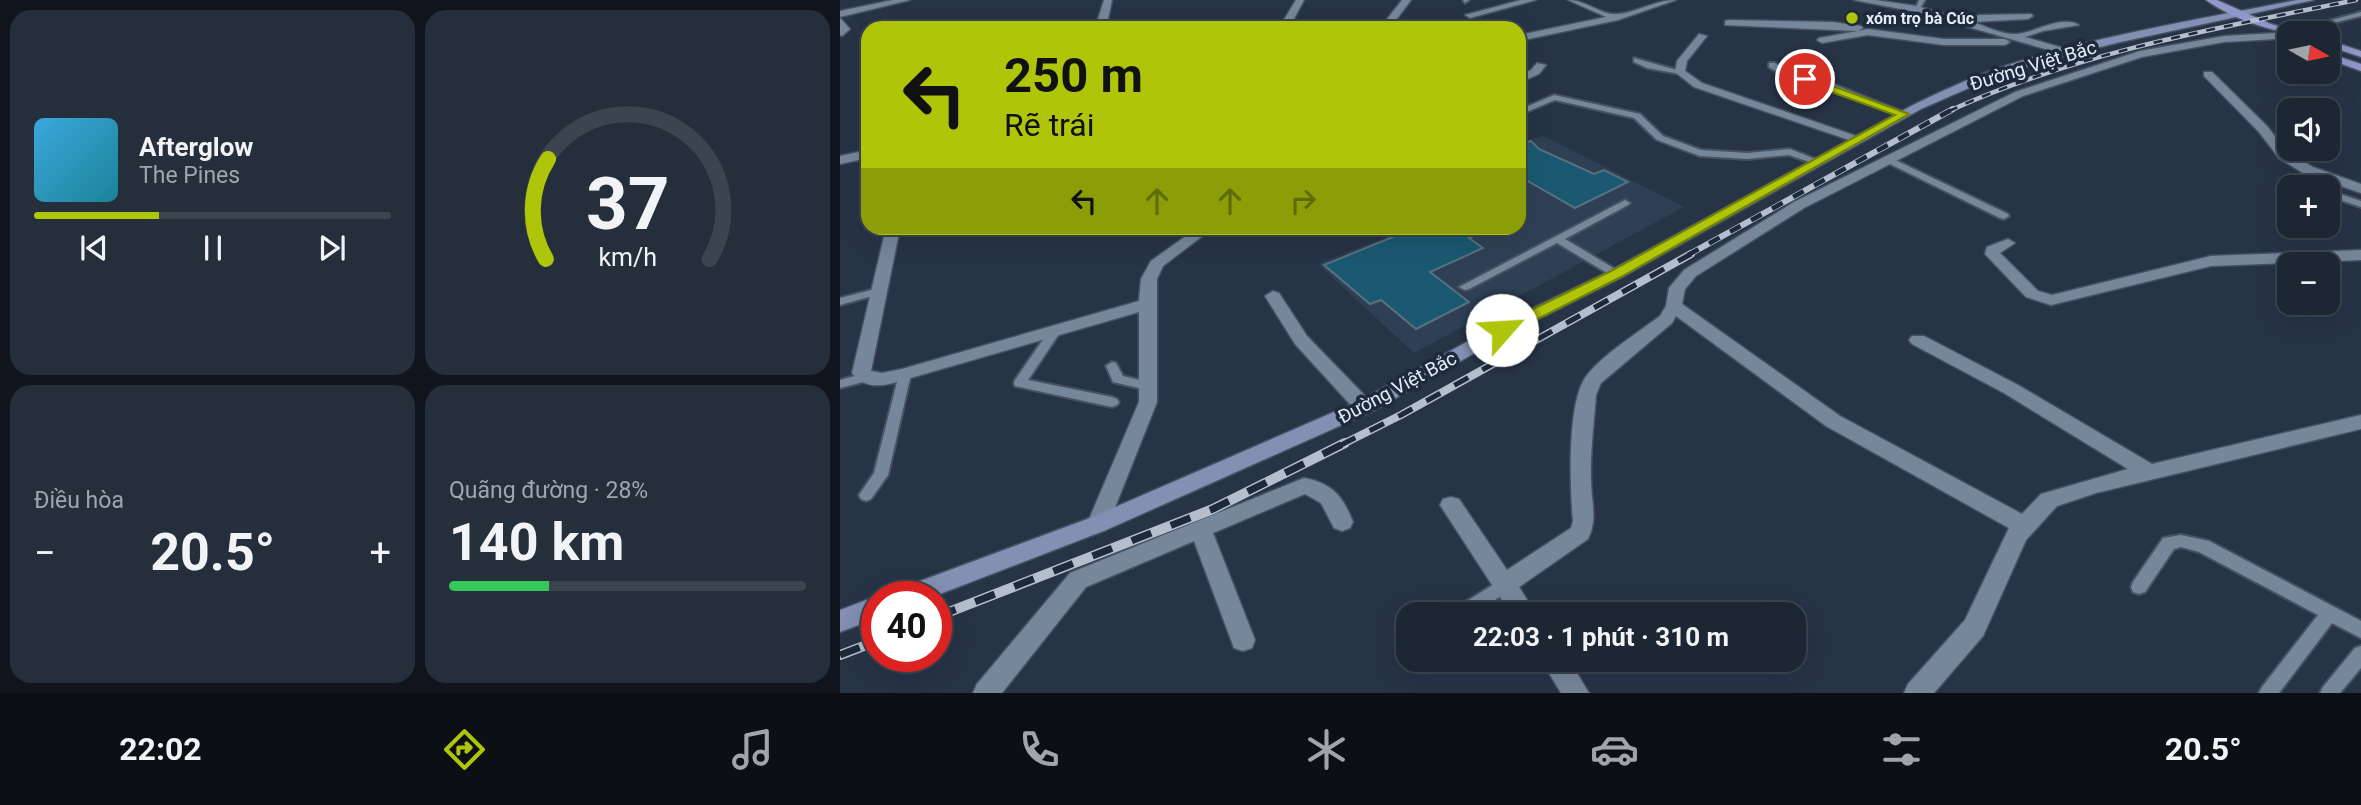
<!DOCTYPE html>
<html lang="vi">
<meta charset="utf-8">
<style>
:root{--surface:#1d2734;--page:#252f3c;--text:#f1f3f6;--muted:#a0a5ac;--line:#3b444f;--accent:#aec509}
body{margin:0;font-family:Roboto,sans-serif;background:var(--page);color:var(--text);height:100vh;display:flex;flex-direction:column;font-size:26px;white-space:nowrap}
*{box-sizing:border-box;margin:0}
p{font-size:23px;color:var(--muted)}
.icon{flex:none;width:38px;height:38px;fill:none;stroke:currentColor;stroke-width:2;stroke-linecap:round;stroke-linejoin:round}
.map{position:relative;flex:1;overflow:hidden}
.drawer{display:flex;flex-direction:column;gap:10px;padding:10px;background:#10151d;width:840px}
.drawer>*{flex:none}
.banner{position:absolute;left:21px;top:21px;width:665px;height:214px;border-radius:21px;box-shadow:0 7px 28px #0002,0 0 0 2px var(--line);background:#aec509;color:#111;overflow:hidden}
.needle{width:46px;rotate:99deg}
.fabs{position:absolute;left:1437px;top:21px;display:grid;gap:14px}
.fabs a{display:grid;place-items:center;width:63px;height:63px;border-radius:14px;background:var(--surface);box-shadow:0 7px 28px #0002,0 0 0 2px var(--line);font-size:35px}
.speed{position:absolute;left:21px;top:581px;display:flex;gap:14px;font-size:35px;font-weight:700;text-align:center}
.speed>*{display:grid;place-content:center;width:91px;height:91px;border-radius:50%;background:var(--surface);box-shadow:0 7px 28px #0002,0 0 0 2px var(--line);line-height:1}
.speed .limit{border:10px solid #d22;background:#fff;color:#111}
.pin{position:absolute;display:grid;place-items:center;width:60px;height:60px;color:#fff;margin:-30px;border:4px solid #fff;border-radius:50%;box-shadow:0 2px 7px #0007}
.me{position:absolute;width:77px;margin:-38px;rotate:64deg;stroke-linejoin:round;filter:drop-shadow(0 0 5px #0008)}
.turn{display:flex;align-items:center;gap:24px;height:147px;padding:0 28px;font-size:32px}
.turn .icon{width:91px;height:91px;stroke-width:2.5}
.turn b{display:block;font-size:49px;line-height:60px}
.lanes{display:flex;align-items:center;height:66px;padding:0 28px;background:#0003;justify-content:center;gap:35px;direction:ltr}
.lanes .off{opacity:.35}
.big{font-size:52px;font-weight:700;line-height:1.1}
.drawer .card{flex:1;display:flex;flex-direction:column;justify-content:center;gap:10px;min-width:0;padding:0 24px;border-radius:21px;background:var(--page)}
.drawer .dial{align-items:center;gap:0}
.dial svg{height:182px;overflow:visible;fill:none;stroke:var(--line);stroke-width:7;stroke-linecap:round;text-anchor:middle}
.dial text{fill:var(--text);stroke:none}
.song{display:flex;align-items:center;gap:21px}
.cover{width:84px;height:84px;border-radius:10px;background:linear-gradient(135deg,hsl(200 70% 55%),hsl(190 70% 35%))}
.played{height:7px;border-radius:4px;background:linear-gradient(90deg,var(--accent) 35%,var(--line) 35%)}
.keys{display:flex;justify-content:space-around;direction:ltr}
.heat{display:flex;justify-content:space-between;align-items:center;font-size:38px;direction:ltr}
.charge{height:10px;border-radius:5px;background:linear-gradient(90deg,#34c759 28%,var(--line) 0)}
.drawer .tiles{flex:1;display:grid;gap:10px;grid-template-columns:repeat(2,1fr)}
.trip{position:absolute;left:556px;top:602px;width:410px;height:70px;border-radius:21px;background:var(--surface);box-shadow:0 7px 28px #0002,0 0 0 2px var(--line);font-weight:700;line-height:70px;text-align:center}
.tabs{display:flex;height:112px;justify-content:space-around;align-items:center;background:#0c1015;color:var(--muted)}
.tabs .icon{width:49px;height:49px}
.tabs .on{color:var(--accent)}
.tabs b{font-size:32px;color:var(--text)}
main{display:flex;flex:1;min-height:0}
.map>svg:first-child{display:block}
.built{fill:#2f4056}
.building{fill:#1a5971;stroke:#57717d;stroke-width:2}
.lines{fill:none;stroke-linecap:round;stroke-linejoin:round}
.lane-casing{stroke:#465261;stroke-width:4}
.street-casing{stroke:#465261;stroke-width:3}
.secondary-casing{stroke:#465261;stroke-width:3}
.primary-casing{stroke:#465261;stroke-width:3}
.lane{fill:#77879b;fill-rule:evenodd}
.street{fill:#77879b;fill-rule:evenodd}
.secondary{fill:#838fb3;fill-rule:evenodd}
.primary{fill:#9097cb;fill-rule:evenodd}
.rail-far3-casing{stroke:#b5becc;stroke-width:4.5}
.rail-far2-casing{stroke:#b5becc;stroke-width:6}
.rail-far1-casing{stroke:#b5becc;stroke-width:8}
.rail-casing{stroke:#b5becc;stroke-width:10}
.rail-far3{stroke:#1d2a3b;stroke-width:2.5;stroke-dasharray:9;stroke-linecap:butt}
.rail-far2{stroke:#1d2a3b;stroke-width:4.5;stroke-dasharray:12;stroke-linecap:butt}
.rail-far1{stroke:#1d2a3b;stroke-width:5;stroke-dasharray:16;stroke-linecap:butt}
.rail{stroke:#1d2a3b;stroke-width:7;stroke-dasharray:21;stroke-linecap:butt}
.route{fill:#aec509;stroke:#718006;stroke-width:2}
.poi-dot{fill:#aec509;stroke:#1d2a3b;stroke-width:2.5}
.labels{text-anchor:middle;stroke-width:7;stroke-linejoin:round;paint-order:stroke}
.far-poi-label{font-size:16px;font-weight:bold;fill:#e4ecf8;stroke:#1d2a3b;text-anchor:start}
.street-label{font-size:19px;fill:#e4ecf8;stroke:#1d2a3b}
</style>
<main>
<section class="drawer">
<div class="tiles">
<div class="card">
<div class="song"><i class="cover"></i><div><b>Afterglow</b><p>The Pines</p></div></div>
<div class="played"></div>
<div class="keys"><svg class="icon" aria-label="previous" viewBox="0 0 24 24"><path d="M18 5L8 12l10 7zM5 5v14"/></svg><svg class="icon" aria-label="pause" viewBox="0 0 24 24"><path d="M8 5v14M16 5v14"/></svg><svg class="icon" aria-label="next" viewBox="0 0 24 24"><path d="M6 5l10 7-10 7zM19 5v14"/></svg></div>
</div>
<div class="card dial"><svg viewBox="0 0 100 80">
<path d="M14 69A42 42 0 1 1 86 69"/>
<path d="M14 69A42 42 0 0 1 15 25" stroke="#aec509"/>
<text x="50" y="56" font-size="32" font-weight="700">37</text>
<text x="50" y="72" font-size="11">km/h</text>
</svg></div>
<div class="card"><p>Điều hòa</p>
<div class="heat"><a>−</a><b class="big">20.5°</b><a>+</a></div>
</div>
<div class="card"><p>Quãng đường · 28%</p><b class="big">140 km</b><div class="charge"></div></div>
</div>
</section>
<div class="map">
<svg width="1521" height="693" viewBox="0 0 1521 693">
<rect width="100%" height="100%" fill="#273446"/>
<path class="built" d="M704,136l140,71 -270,146 -96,-89 91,-36h110v-85z"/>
<g class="building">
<path d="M691,141l8,8 55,25 10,-4 24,12 -53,26 -56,-32v-31z"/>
<path d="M575,228h78l-24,10 14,10 -53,24 39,30 -53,27 -35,-29 -11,4 -46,-39z"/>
</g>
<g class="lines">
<defs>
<g id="lane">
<path d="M623,0h6l-4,3z"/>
<path d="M1079,0h6l-6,10h-4z"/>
<path d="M1521,12v4l-67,17 -6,-1z"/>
<path d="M794,58l50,14 -4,2 -33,-6 -13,-6z"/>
<path d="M929,63h6l12,8 41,11 80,32 -7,2 -79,-30 -41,-11 -12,-8z"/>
<path d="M714,95l86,19 23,22 38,14 46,3 43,-4 33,13 -5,3 -29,-10 -42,4 -47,-3 -43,-16 -23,-22 -79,-18 -36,15v-5z"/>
<path d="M1051,158l117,56 1,2 -5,3 -4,-1 -112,-55 -1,-2z"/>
<path d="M1488,190l33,11v6l-33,-11z"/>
<path d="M785,200l5,3 -2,2 -63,34 55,33 1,2 -1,2h-8l-55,-33 -88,46 -4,1 -6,-3z"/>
<path d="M39,288l6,3 -2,2 -43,12v-7z"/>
<path d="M215,327l6,4 -33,49 84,17 5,2 2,3 -2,3 -5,2 -97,-21 -1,-3 1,-3 36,-52z"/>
<path d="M272,362l4,1 7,13 29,7 1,3 -1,3 -5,1 -34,-8 -7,-16z"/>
<path d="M65,370l6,4 -23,101 -17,24 -5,2 -5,-2 -2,-4 15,-22 25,-99z"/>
<path d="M26,373l6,4 -1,3 -31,8v-8z"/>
<path d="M1341,535l28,6 152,80v17l-29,-15 -53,70h-20l3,-6 56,-72 -119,-63 -18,-5 -7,2 -29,43 -6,2 -6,-2 -2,-5 2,-5 30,-44z"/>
<path d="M664,578l6,2 2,5 -2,5 -36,24h-22l2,-5z"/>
<path d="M1521,646v22l-21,25h-20l3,-6 32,-39z"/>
</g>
<g id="street">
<path d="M53,0h17l-70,17v-6z"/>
<path d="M264,0h8l-4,19 -6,9h-10l6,-9z"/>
<path d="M456,0h8l-15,28h-10z"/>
<path d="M562,0h9l-21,28h-10z"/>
<path d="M681,0h15l-66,18 -5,-3z"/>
<path d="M728,0c18,0 33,15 48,14 18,0 38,-14 60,-14l-58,20 -99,21v-6l87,-18z"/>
<path d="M1014,0h21l42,6 44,13 19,-4 51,-1 2,2 -5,3 -55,3c12,4 30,13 42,12 18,0 46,-20 64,-9l-36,6 -18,6 45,13v4l-4,1 -150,-43z"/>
<path d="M0,18l10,11 -8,7 -2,-1z"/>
<path d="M888,20l104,2 29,4 2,2 -5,3 10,-2 76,10h61l5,3 -5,3h-61l-76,-10 -46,8 -5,-3 2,-2 39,-7 -133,-6v-4z"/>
<path d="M1451,29l4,4 -19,6 -52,3 -82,15 -119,39 -219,112 -108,68 -11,13 -3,15 158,112 182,98 19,-20 87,-25 -124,-76 -92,-49 -3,-4 3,-4h12l94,49 134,79 209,-49v14l-265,64 -39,13 -31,34 -43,96 -49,57h-30l4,-9 57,-64 44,-92 -183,-102 -150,-110 -4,7 -71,60 -5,12c-2,28 -6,57 -5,84 0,22 7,40 -3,60l-69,48 17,27h-25l-71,-109 3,-6 8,-2 8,2 48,71 64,-42 2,-7c-3,-33 -6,-116 12,-143 13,-20 55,-47 75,-62l6,-10 3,-18 15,-18 110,-68 221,-110 125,-41 84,-15 52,-3z"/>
<path d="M859,34l8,2 -20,25 -2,10 17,12 163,56 -10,3 -161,-55 -19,-15 2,-11z"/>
<path d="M697,63l9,2 -7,9 -20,9v-7l12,-6z"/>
<path d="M1364,72h8l55,54 20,26 26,15 48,17v9l-58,-20 -24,-15 -20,-26 -55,-56z"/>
<path d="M28,150v8l-28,6v-8z"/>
<path d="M46,228h14l-29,143 11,2 20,-4 237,-68 2,-22 10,-18 46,-33h16l-50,38 -6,13v123l-51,128 -8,3 -8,-3 -3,-6 52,-122v-90l-246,71c-15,4 -31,4 -41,-10z"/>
<path d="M1168,239l7,4 -15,10 38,38 14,4 159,-39 150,-6v10l-150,6 -160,39 -25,-8 -41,-43 2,-7z"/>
<path d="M433,291l6,2 28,43 64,66 3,5 -3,5h-14l-62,-68 -30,-48z"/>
<path d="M464,478c28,5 39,18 49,44l-3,6 -8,3 -8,-3 -13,-25 -16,-9 -92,39 42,107 -3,8 -9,3 -9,-3 -40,-107 -108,46 -84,106h-29l4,-9 93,-111z"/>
<path d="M701,660h28l20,33h-28z"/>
</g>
<g id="secondary">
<path d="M1457,0h17l-198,43 -74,19 -48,15 -73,32 -299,168 -114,57 -137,78 -265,118 -174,67h-40l4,-7 194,-72 267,-116 139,-76 114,-55 303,-166c27,-13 55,-26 83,-36 97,-33 200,-49 301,-69z"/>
<path d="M37,596v22l-37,14v-22z"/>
</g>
<g id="primary">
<path d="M1366,0h11l54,24 31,9c-28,1 -73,-16 -96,-33z"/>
<path d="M1488,40l33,11v6l-33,-11z"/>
<path d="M1488,53l33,11v7l-33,-12z"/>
</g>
</defs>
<use href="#lane" class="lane-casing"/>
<use href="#street" class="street-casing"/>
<use href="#secondary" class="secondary-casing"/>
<use href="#primary" class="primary-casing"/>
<use href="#lane" class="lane"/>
<use href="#street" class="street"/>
<use href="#secondary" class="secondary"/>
<use href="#primary" class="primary"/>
<defs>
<path id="rail-far3" d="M1109,111c129,-59 269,-83 407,-111"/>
<path id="rail-far2" d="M848,255l265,-146"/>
<path id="rail-far1" d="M501,445l60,-30 290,-161"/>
<g id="rail">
<path d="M96,617l277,-108 132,-66"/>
<path d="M0,655l37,-14"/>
</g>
</defs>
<use href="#rail-far3" class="rail-far3-casing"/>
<use href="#rail-far2" class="rail-far2-casing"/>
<use href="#rail-far1" class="rail-far1-casing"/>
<use href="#rail" class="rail-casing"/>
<use href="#rail-far3" class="rail-far3"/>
<use href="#rail-far2" class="rail-far2"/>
<use href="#rail-far1" class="rail-far1"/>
<use href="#rail" class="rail"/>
</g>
<path class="route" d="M961,77h7l101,37 -288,163 -113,57h-11l-3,-4 3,-3 114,-56 284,-156 -94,-34z"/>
<circle class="poi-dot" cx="1012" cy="18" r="7"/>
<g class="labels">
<g class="far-poi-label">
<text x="1026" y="24">xóm trọ bà Cúc</text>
</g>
<g class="street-label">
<text transform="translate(1193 65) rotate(-17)" y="7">Đường Việt Bắc</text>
<text transform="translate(557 387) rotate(-28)" y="7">Đường Việt Bắc</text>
</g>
</g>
</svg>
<div class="fabs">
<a><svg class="needle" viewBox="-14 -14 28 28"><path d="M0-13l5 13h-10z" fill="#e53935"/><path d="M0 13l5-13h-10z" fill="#a0a5ac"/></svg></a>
<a><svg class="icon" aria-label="sound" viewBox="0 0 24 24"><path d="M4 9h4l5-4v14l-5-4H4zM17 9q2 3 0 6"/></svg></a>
<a>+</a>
<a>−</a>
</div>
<div class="speed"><div class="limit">40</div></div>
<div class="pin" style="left:965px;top:79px;background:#d93025"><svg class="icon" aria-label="arrive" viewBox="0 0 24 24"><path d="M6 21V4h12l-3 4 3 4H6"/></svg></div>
<svg class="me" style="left:662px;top:330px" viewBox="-20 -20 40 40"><circle r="19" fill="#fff"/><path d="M0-13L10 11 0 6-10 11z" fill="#aec509"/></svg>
<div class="trip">22:03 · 1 phút · 310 m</div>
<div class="banner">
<div class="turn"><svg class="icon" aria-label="left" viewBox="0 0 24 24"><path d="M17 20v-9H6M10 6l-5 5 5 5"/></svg><div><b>250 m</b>Rẽ trái</div></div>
<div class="lanes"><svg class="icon" aria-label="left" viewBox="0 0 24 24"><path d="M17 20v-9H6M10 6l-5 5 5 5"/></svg><svg class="icon off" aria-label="ahead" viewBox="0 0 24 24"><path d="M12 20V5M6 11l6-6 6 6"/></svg><svg class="icon off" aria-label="ahead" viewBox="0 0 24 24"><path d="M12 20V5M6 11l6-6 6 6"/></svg><svg class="icon off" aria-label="right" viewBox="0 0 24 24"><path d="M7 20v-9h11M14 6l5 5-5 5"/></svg></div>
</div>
</div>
</main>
<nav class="tabs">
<b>22:02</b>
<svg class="icon on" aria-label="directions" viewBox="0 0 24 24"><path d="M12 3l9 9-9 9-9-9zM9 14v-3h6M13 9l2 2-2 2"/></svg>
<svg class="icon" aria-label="music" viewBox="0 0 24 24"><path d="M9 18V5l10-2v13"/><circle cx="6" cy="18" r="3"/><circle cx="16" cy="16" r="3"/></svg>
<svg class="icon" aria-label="phone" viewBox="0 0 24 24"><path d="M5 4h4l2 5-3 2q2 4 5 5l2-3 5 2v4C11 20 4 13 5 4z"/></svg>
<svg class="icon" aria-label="climate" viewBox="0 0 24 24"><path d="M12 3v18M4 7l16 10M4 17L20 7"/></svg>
<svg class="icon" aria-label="car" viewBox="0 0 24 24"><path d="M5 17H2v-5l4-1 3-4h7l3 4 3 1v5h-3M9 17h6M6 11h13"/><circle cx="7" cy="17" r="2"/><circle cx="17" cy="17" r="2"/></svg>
<svg class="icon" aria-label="filters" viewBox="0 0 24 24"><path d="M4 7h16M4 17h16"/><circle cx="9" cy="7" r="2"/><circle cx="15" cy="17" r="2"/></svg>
<b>20.5°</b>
</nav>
